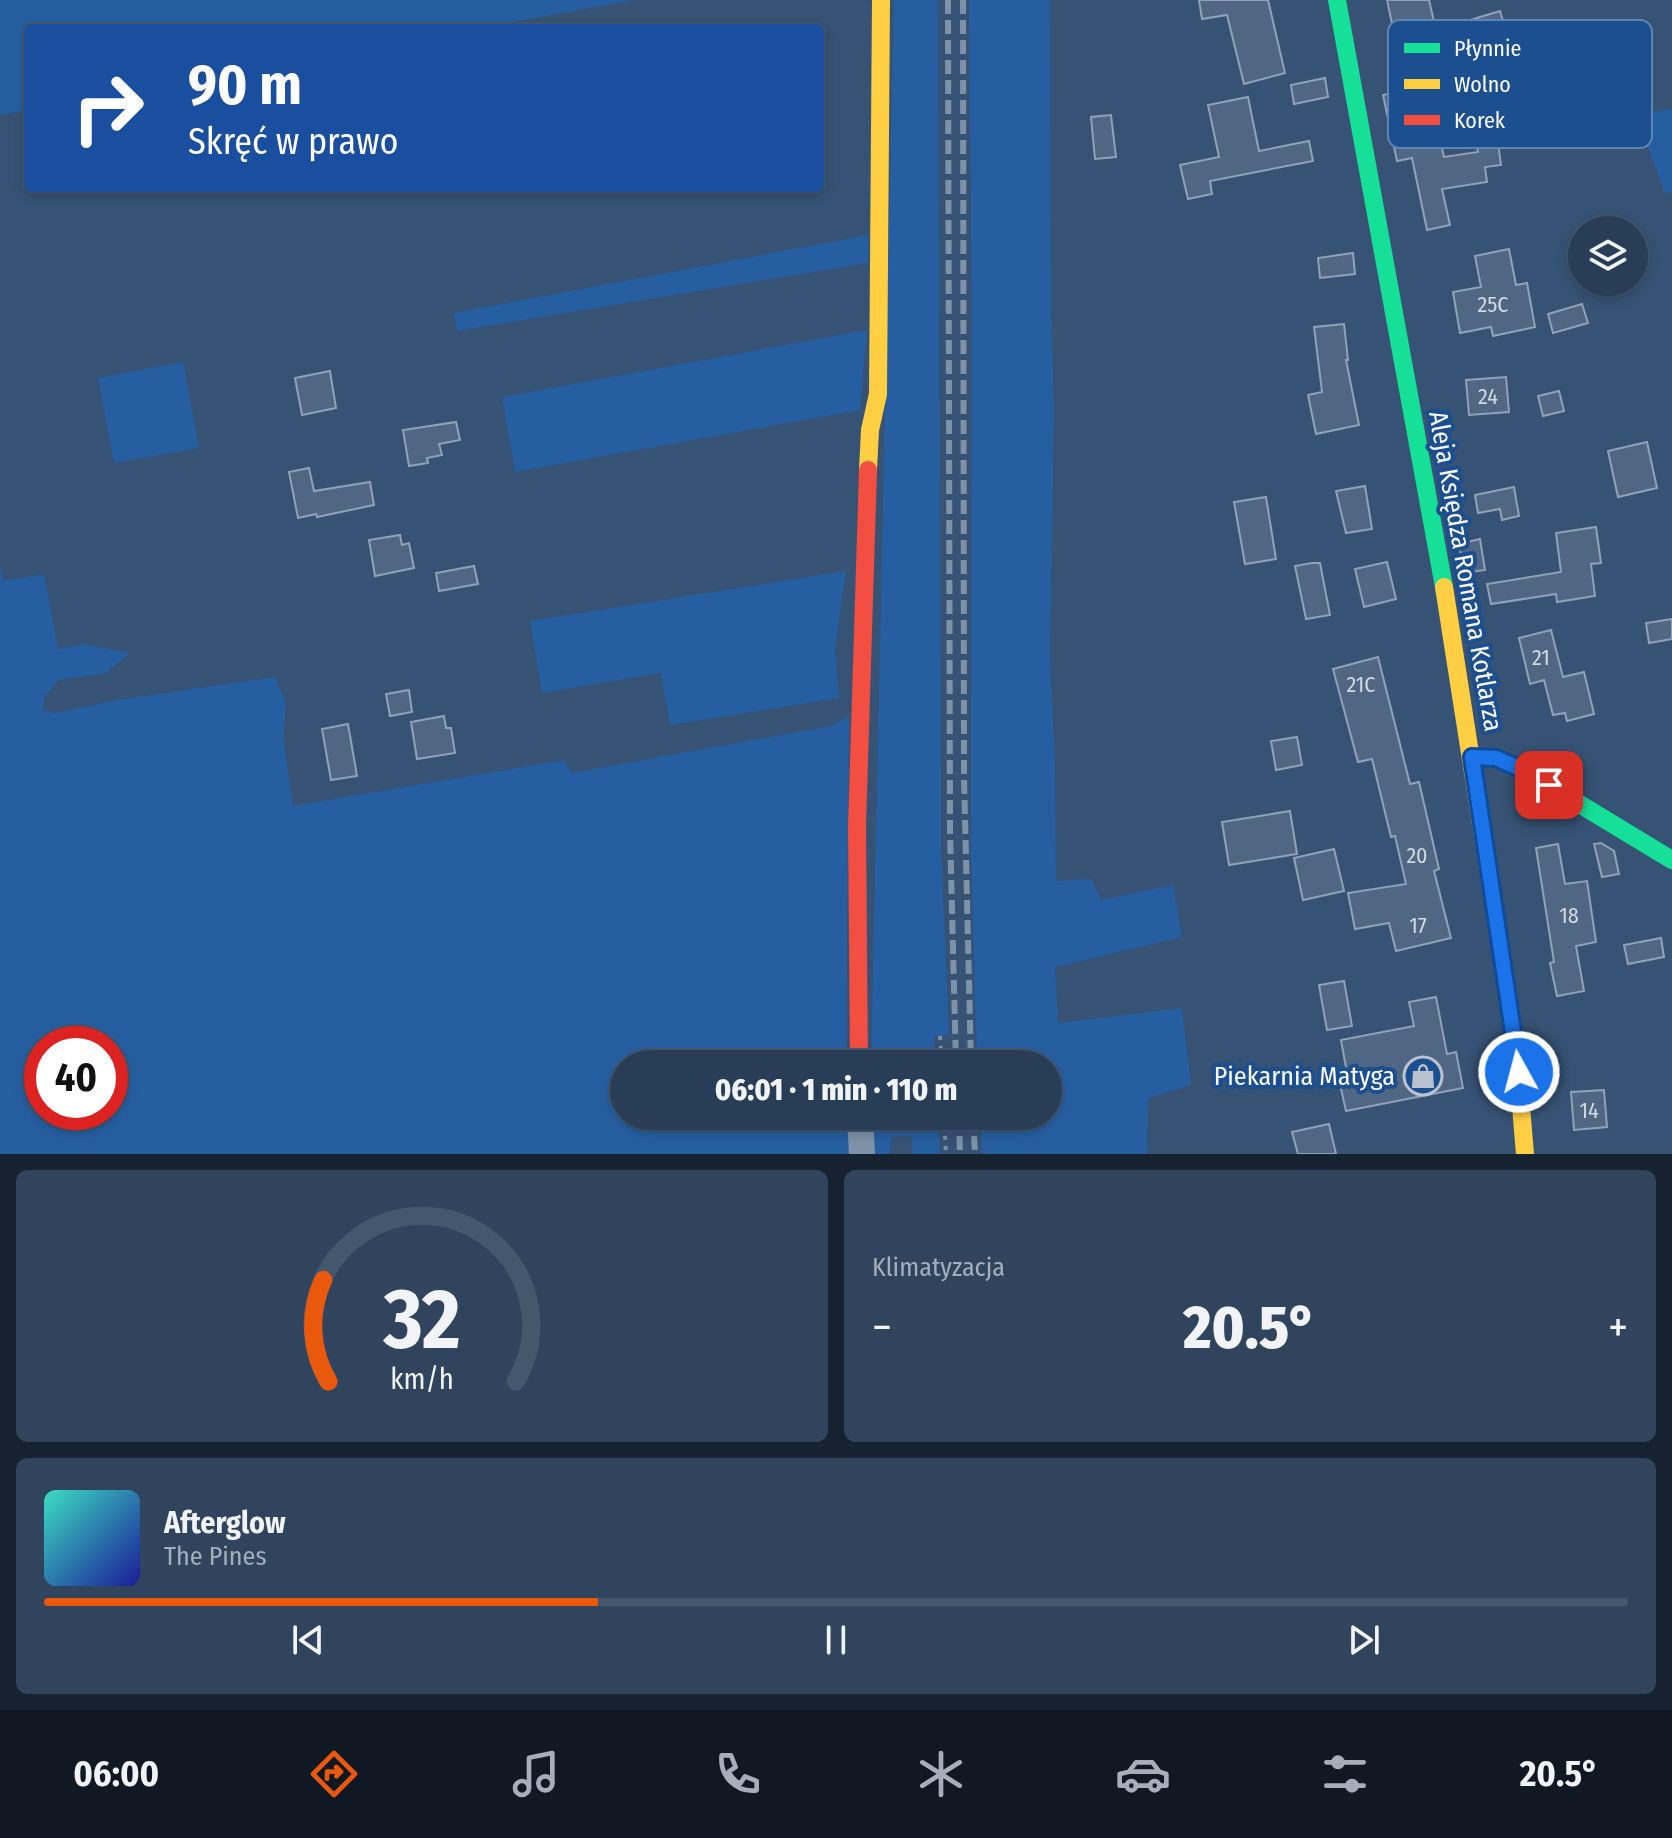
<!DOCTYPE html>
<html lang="pl">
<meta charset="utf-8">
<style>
:root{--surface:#283e57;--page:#30455d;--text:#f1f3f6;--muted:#a5aeba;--line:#44576d;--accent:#ea580c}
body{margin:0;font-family:"Fira Sans Condensed",sans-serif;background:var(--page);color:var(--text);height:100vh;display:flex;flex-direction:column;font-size:30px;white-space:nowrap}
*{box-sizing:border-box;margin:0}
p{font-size:26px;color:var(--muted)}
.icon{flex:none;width:44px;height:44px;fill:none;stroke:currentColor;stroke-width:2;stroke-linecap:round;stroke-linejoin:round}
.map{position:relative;height:1154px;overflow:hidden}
.details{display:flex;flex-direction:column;gap:16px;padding:16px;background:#162230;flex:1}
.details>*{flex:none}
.hud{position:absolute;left:24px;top:24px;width:800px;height:168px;border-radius:8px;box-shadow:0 4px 12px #0003,0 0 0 2px var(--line);background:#1a4fa0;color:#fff;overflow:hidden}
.fabs{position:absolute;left:1568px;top:216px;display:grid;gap:16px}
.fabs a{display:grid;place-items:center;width:80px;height:80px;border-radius:50%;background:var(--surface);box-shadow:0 4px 12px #0003,0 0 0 2px var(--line);font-size:40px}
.speed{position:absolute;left:24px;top:1026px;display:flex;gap:16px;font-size:40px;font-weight:700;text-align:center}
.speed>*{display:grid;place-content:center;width:104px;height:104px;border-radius:50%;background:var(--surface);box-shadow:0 4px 12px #0003,0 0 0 2px var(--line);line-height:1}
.speed .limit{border:12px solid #d22;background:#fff;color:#111}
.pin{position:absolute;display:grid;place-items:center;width:68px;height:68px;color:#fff;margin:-34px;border-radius:16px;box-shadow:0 4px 12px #0006}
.me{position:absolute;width:88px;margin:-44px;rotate:353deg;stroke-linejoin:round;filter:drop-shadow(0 0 6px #0008)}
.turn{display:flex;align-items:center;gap:28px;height:168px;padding:0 32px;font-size:36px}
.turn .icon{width:104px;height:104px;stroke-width:2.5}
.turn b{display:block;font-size:56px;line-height:68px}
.big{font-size:60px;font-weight:800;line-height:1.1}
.details .card{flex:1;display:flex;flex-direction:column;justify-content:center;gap:12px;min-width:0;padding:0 28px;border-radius:12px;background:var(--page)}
.details .dial{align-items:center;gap:0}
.dial svg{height:208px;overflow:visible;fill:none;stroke:var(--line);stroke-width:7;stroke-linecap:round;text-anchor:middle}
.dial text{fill:var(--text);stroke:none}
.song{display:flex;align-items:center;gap:24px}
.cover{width:96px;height:96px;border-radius:12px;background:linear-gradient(135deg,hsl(170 70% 55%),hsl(240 70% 35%))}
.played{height:8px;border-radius:4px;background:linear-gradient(90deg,var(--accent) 35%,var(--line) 35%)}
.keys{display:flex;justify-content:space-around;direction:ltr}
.heat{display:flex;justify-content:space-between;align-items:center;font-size:44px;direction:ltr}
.details .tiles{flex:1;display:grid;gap:16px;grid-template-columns:1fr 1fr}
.card:last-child{grid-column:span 2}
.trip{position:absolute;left:610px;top:1050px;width:452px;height:80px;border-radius:40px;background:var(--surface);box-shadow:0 4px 12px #0003,0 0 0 2px var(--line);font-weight:800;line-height:80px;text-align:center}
.menu{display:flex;height:128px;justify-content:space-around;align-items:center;background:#101923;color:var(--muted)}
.menu .icon{width:56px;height:56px}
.menu .current{color:var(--accent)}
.menu b{font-size:36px;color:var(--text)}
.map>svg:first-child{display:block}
.green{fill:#265fa1;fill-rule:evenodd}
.building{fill:#506783;stroke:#92a2b6;stroke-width:2}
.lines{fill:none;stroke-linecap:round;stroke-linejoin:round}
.path{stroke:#7d92a8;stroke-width:4;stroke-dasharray:4 6;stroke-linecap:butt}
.street{stroke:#7d92a8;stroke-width:26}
.fast{stroke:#16e098;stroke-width:18}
.slow{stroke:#ffcf43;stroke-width:18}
.jam{stroke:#f24e42;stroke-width:18}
.rail{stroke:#7e92a7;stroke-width:6;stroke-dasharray:14 6;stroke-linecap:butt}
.route-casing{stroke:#114b97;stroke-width:20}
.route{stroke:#1a73e8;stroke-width:14}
.labels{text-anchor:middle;stroke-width:8;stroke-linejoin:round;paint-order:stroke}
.number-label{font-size:22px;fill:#d3d9e0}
.street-label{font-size:26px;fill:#fff;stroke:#1b4f8f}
.poi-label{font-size:26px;fill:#fff;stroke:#1b4f8f;text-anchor:end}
.key{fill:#1b4f8f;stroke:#5f84b1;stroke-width:2}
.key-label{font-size:22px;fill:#fff}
</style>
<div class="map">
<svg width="1672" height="1154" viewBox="0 0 1672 1154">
<rect width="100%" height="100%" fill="#365274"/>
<g class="green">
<path d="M0,0h634l-155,28h-451v82l-28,5z"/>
<path d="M894,0h44l3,845 8,190 -15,1 1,28h-64z"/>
<path d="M969,0h81l1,306 3,105 -4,248 5,104 1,118 35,-2 10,21 72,-15 9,52 -127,30 3,56 124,-15 9,77 -43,13 -1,56h-165l-2,-38h68v-52h-71l-6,-212 1,-538z"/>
<path d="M1672,109v83l-7,1 -29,-78z"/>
<path d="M869,235l-1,28 -411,68 -3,-18z"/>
<path d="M867,330l-7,80 -345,62 -13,-75z"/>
<path d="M183,362l16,86 -85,15 -16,-85z"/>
<path d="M0,564l3,17 41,-7 14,75 26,-5 46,9 -24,20 -48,7 -14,18 -1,12 12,3 62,-13 158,-23 11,26 -3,34 10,69 271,-46 8,13 258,-47 19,-10 -3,348h-222v52h224l3,38h-851zM42,1044h68v68h-68z"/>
<path d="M846,571l-11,76 4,51 -169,27 -9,-52 -119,20 -12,-72z"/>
<path d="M870,1116h68l2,38h-28v-18l-21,1 -1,17h-17z"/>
</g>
<g class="building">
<path d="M1199,0h69l17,73 -41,11 -17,-69 -25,4z"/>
<path d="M1387,0h42l10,43 -41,9z"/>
<path d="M1500,11l6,20 -53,15 -6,-19z"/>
<path d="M1325,78l3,19 -34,7 -3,-19z"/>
<path d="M1414,88l10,41 13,-3 7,31 34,-5 -8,-50 22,-3 9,66 -16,2 2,15 -45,7 8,36 -23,5 -15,-72 -15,3 -14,-66z"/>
<path d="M1248,97l11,54 50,-10 4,20 -103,20 2,13 -24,5 -8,-34 39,-8 -11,-52z"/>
<path d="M1111,115l5,42 -21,2 -4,-42z"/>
<path d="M1509,249l7,36 11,-2 8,44 -42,9 -2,-9 -31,6 -7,-41 28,-5 -6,-31z"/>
<path d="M1353,253l2,21 -35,4 -2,-20z"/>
<path d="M1582,304l6,19 -35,10 -5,-19z"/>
<path d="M1344,324l4,36h-2l13,65 -43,9 -8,-39 14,-3 -8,-65z"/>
<path d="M330,371l6,37 -34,7 -7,-37z"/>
<path d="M1506,377l3,35 -40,3 -3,-35z"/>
<path d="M1559,391l5,20 -21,5 -5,-20z"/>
<path d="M456,422l4,18 -21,4 3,11 -15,3 1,5 -19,3 -6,-36z"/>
<path d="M1647,442l10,46 -39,9 -10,-46z"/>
<path d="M309,468l5,23 56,-9 4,23 -57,12 -1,-3 -18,4 -9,-46z"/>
<path d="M1365,486l7,43 -26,4 -10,-42z"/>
<path d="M1514,487l5,29 -17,4 -2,-11 -22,4 -3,-18z"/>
<path d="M1266,497l10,62 -31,5 -11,-62z"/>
<path d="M1596,527l5,36 -10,1 4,32 -38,6 -1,-8 -65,10 -4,-20 74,-12 -5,-39z"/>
<path d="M400,535l2,10 7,-2 5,25 -39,8 -6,-36z"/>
<path d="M1480,539l5,31 -21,3 -5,-29z"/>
<path d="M1387,562l9,37 -32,8 -9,-38z"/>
<path d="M1312,563h8l10,52 -24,4 -11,-53z"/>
<path d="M474,566l4,18 -39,7 -3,-18z"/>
<path d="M1672,619v20l-23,4 -3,-20z"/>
<path d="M1551,630l12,47 21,-5 10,42 -27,7 -2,-8 -12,2 -9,-35 -14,4 -11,-46z"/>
<path d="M1378,657l32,127 9,-2 20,87 -5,2 17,67 -55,13 -7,-28 -34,6 -7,-36 58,-9 -11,-48 -4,1 -19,-78 -14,3 -25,-93z"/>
<path d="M409,690l3,22 -22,4 -4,-22z"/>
<path d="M444,716l2,12h5l4,25 -38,6 -6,-37z"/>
<path d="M348,724l9,52 -26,4 -9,-51z"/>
<path d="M1297,737l5,28 -26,5 -5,-29z"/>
<path d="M1290,811l7,43 -68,11 -7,-43z"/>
<path d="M1601,843l13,8 5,23 -17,3 -8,-33z"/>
<path d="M1558,844l7,40 22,-3 9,61 -20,4 8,45 -27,5 -7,-33 4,-1 -18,-114z"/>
<path d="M1334,849l10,42 -41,9 -9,-42z"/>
<path d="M1661,938l3,19 -36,7 -4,-19z"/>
<path d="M1344,981l8,45 -25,4 -8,-45z"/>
<path d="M1436,997l11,57 9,-2 7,36 -117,23 -8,-36 9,-2 -6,-33 73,-14 -5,-24z"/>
<path d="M1604,1090l3,37 -33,3 -3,-38z"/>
<path d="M1329,1124l7,30h-38l-6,-22z"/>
</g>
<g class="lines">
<g class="path">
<path d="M940,1036l2,28"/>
<path d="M944,1116l2,38"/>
</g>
<path class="street" d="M860,1116l2,38"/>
<g class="fast">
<path d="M1337,0l107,587"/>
<path d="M1472,757l24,1 29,13 147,89"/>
</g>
<g class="slow">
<path d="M868,470l2,-40 8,-36 3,-394"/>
<path d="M1444,587l72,460 9,107"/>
</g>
<path class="jam" d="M859,1064l-2,-238 11,-356"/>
<g class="rail">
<path d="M948,0l2,832 6,232"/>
<path d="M963,0l1,777 7,287"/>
<path d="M959,1116l1,38"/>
<path d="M973,1116l2,38"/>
</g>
</g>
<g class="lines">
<defs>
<path id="route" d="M1519,1072l-47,-315 24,1 29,13 24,14"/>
</defs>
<use href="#route" class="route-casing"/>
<use href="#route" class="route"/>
</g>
<defs>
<symbol id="shop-ring" viewBox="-11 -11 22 22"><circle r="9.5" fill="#1b4f8f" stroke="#b9c2ce" stroke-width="1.5"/><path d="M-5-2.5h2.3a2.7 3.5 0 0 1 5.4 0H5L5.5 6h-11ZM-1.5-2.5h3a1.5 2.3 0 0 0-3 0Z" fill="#b9c2ce"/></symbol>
</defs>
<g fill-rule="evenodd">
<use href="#shop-ring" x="1401" y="1054" width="44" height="44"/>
</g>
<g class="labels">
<g class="number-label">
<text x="1493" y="312">25C</text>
<text x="1488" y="404">24</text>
<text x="1541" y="665">21</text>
<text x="1361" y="692">21C</text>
<text x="1417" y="863">20</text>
<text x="1569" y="923">18</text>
<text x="1418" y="933">17</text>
<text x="1589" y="1118">14</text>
</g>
<g class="street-label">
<text transform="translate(1466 571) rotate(80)" y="9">Aleja Księdza Romana Kotlarza</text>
</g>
<g class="poi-label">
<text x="1395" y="1085">Piekarnia Matyga</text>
</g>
</g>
<rect x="1388" y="20" width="264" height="128" rx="12" class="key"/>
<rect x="1404" y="43" width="36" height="10" fill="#16e098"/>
<rect x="1404" y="79" width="36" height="10" fill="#ffcf43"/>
<rect x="1404" y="115" width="36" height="10" fill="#f24e42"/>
<g class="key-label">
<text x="1454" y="56">Płynnie</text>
<text x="1454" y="92">Wolno</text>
<text x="1454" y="128">Korek</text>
</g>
</svg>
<div class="fabs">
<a><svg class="icon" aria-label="layers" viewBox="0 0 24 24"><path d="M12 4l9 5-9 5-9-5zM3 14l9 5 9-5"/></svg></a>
</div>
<div class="speed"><div class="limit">40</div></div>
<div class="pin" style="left:1549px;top:785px;background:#d93025"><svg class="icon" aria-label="arrive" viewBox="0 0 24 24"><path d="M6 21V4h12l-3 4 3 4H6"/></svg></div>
<svg class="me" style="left:1519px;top:1072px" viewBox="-20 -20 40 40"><circle r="17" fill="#1a73e8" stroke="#fff" stroke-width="3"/><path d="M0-11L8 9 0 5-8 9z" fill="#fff"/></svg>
<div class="trip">06:01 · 1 min · 110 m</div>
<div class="hud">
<div class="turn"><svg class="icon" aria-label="right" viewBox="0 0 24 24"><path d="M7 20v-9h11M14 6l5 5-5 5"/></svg><div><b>90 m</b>Skręć w prawo</div></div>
</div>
</div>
<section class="details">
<div class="tiles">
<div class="card dial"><svg viewBox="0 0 100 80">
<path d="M14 69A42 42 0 1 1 86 69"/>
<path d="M14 69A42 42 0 0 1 12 30" stroke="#ea580c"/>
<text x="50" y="56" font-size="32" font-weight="700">32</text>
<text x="50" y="72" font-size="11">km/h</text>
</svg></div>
<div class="card"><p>Klimatyzacja</p>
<div class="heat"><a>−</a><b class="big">20.5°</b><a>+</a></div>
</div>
<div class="card">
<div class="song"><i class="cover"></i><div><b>Afterglow</b><p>The Pines</p></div></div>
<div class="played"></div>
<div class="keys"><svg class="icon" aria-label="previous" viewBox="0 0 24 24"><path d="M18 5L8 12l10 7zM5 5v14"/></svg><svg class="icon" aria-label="pause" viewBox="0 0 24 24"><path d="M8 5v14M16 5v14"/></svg><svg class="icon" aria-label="next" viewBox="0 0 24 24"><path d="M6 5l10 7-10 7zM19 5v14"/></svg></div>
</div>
</div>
</section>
<nav class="menu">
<b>06:00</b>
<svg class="icon current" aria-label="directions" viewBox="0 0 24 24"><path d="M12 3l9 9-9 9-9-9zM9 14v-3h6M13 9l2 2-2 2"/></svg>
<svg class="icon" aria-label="music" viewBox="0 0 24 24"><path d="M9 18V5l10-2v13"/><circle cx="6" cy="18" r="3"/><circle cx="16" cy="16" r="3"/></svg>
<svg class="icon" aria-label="phone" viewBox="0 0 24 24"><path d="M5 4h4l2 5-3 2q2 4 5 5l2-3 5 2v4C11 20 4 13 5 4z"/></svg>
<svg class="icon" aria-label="climate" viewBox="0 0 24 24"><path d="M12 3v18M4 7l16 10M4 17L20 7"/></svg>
<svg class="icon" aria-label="car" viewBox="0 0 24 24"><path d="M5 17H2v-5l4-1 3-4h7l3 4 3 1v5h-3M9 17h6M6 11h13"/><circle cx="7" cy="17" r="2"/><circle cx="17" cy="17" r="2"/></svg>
<svg class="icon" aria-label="filters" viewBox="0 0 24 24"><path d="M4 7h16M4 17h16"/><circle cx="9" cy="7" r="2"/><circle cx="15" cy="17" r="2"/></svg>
<b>20.5°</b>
</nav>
